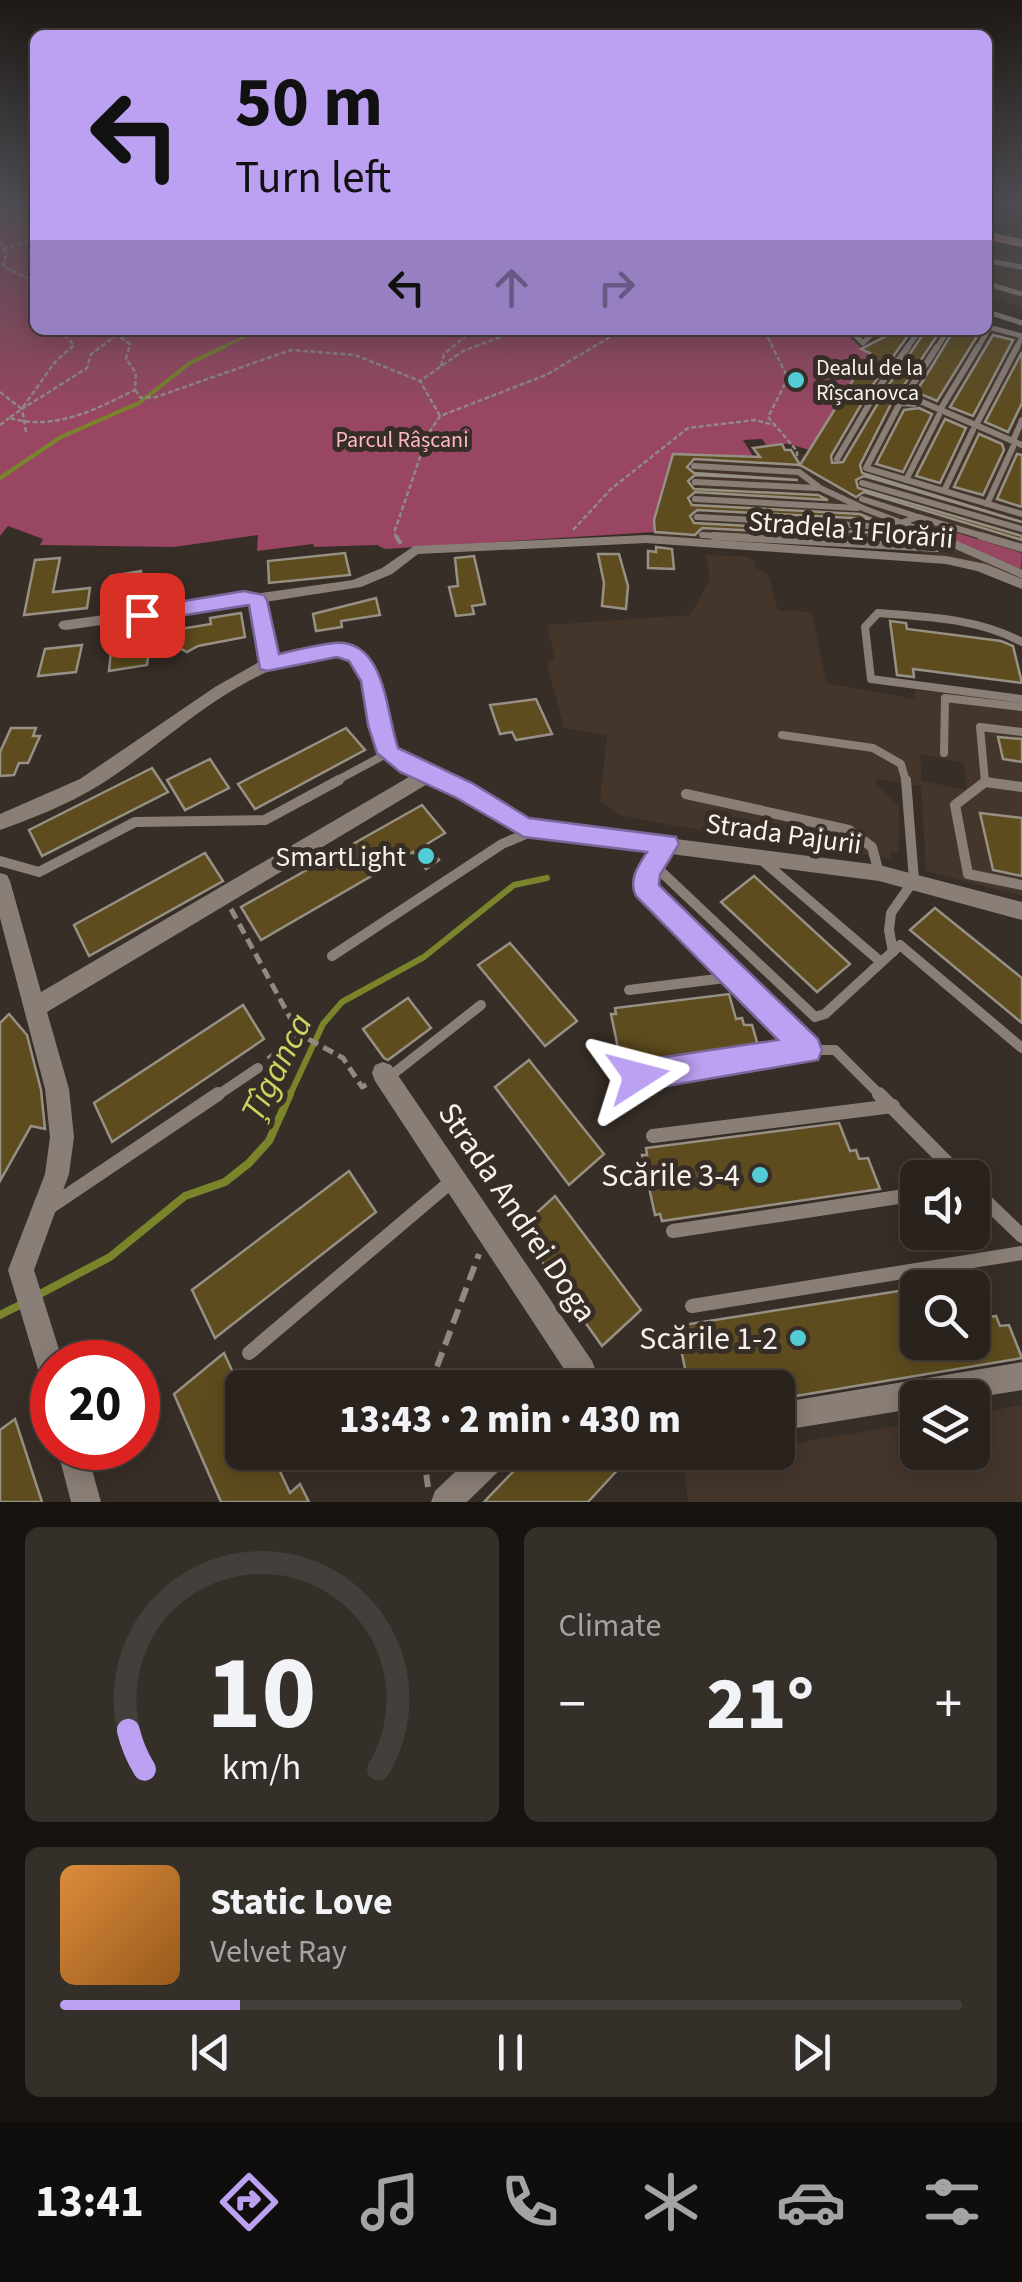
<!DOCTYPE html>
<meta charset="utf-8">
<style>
:root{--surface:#29221d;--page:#352f2a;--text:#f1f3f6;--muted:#a5a4a4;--line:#453f3b;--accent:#bca0f2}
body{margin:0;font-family:"Source Sans 3",sans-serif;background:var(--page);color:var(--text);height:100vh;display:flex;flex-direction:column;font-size:38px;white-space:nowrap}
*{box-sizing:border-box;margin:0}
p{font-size:32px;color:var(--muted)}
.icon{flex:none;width:55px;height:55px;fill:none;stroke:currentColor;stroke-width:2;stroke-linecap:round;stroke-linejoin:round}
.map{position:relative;height:1502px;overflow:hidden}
.side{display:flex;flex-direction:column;gap:25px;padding:25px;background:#171310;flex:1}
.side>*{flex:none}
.hud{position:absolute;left:30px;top:30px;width:962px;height:305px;border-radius:15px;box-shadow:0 5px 25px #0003,0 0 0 2px var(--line);background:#bca0f2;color:#111;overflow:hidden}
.controls{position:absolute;left:900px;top:1160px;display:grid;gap:20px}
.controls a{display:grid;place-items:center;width:90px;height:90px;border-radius:15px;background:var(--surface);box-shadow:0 5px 25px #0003,0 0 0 2px var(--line);font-size:50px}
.speed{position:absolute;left:30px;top:1340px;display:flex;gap:20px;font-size:50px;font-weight:700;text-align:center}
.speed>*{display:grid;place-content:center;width:130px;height:130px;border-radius:50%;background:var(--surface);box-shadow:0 5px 25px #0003,0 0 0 2px var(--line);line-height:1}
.speed .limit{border:15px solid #d22;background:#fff;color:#111}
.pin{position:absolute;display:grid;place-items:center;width:85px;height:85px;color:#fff;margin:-42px;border-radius:20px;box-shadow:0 5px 15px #0006}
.me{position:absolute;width:110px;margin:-55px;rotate:81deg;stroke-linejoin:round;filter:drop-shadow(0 0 8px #0008)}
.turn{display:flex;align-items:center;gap:35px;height:210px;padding:0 40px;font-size:45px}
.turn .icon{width:130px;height:130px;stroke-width:2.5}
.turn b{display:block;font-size:70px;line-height:85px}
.lanes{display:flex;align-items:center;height:95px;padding:0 40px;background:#0003;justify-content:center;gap:50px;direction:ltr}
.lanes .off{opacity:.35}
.big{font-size:75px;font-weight:800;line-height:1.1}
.side .widget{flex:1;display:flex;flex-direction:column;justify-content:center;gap:15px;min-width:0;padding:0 35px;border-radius:15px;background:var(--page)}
.side .dial{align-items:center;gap:0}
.dial svg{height:260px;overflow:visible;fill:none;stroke:var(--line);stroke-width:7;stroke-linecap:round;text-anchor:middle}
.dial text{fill:var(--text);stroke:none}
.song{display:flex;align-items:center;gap:30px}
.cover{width:120px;height:120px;border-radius:15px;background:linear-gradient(135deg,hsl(30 70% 55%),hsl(30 70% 35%))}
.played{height:10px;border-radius:5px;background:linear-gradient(90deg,var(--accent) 20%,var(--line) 20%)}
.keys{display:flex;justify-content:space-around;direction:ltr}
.heat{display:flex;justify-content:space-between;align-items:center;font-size:55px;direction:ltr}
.side .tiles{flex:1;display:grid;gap:25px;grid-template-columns:1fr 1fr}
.widget:last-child{grid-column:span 2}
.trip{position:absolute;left:225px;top:1370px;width:570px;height:100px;border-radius:15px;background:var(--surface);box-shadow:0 5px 25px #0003,0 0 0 2px var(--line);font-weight:800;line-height:100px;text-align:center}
.dock{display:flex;height:160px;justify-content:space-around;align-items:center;background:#100e0c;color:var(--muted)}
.dock .icon{width:70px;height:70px}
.dock .active{color:var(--accent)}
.dock b{font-size:45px;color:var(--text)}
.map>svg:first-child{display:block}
.built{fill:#45362b;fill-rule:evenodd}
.forest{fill:#984662}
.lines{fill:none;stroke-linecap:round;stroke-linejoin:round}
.stream-far3{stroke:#79842b;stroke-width:2.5}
.stream-far2{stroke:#79842b;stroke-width:4}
.stream-far1{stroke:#79842b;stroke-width:6}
.stream{stroke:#79842b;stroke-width:8}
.building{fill:#5e4c1e;stroke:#969085;stroke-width:2.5}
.path-far3{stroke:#918983;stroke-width:2.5;stroke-dasharray:5 2.5;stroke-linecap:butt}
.path-far2{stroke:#918983;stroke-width:4;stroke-dasharray:9 5;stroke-linecap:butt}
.path-far1{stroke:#918983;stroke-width:5;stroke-dasharray:11 6;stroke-linecap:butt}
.path{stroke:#918983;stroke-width:6;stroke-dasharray:15 8;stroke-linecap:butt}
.service-far4{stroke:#8a7f77;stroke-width:5}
.service-far3{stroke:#8a7f77;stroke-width:6}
.service-far2{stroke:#8a7f77;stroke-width:8}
.service-far1{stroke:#8a7f77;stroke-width:10}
.service{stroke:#8a7f77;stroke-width:14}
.minor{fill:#8a7f77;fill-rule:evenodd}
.primary{fill:#bd8a7f;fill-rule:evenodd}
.route{fill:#bca0f2;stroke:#7a689d;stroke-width:2.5}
.poi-dot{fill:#52ccd5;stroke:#372e27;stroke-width:4}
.labels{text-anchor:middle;stroke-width:10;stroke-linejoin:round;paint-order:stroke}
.far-poi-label{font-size:22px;fill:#f8f2ed;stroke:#372e27;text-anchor:start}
.far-park-label{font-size:22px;fill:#ffb7cb;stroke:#372e27}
.street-label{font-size:28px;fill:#f8f2ed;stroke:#372e27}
.poi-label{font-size:28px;fill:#f8f2ed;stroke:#372e27;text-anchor:end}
.near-poi-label{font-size:32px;fill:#f8f2ed;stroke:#372e27;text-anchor:end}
.near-street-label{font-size:32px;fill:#f8f2ed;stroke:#372e27}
.near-water-label{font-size:35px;font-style:italic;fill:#c6d660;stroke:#372e27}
</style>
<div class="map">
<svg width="1022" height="1502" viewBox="0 0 1022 1502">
<rect width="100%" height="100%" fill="#372e27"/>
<g class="built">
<path d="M988,252l34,6v49l-34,-10z"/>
<path d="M988,325l34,9v246l-73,-23 -39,-6 -255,-15 -1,-16 19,-66 85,3 -5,-9 29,-4 15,10h22l50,-99 -27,-25h146z"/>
<path d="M706,555l39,1 9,4 2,8 12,6 10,36 34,2 14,71 89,16v-9l107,12v194l-96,-25 -5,-85 -45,-7v6l23,22 -1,46 -7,-1v7l-216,-33 -55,-11 -20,-14 7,-66 -43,-7 -17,-63 8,-7 -8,-33 143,-10 20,-35zM920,754l44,9 3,27 -45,-9z"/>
<path d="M1022,1405v97h-334l-5,-40 58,-9 37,-1v-6l139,-23 1,29h54l1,-38z"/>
</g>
<g class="forest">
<path d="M0,201h35v129h807l27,25 -59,95 -22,-6 -22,1 -4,-6 -19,1 10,16 -80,-2 -18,78 -270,17 -8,-4 -63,2 -1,-3 -56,7 1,-16 -84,12 -134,-2 3,-6 -35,-13 -8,10z"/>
<path d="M918,521l104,32 -1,16 -96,-42 22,4z"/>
</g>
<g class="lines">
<path class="stream-far3" d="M219,349l40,-19"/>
<path class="stream-far2" d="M0,478l61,-41 78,-34 51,-40 34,-16"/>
<path class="stream-far1" d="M289,1097l34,-73 19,-22 82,-45 90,-72 33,-7"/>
<g class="stream">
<path d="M38,1295l72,-38 75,-61 40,-14 24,-19 20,-22 21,-47"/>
<path d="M0,1315l24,-12"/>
</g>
</g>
<g class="building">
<path d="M898,330h14l-40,56 -41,70 1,7 11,-1 38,-64 11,4 -32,63 2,8 160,49 -158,-46 -8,4 2,8 164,48v4l-158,-48 -8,5 -56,-32 -106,-6 -7,8 7,6 104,7 -103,-5 -7,6 6,8 124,6 10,5 -133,-8 -7,6 4,7 168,9 12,5 -175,-9 -7,6 4,7 182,10 1,4 -175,-9 -7,7 -40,-3 -1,-12 19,-66 87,3 -7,-9 29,-4 3,6h6l9,15 70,-112 -9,-4z"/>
<path d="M926,330h15l-41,61 -12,-5z"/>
<path d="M954,330h27l-44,71 -21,-9z"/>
<path d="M993,335l20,5 -40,76 -23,-9z"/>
<path d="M1022,352v51l-14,29 -23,-10z"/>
<path d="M919,408l13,6 -29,58 -27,-8 28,-54z"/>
<path d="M945,419l21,9 -26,55 -24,-7z"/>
<path d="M979,434l23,10 2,6 -21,45 -29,-8z"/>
<path d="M1017,454l5,1v52l-25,-8z"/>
<path d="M656,547l16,2 2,20 -26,-1v-17l8,1z"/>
<path d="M345,553l5,22 -81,8 -1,-22z"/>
<path d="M598,554h21l9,32 -2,23 -24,-3 2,-23z"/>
<path d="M474,556l11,48 -13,2 2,8 -18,2 -7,-29 9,-1 -3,-28z"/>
<path d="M60,558l-7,34 37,-4 -3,20 -63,7 11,-55z"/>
<path d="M141,571l-2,21 -30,5 2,-21z"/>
<path d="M376,598l4,17 -39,6 1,6 -26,4 -3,-17z"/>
<path d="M241,613l4,24 -47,9 -11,6 -6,-3 -28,5 -5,3 -1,8 -38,6 3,-31 99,-16 -1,-6z"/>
<path d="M890,621l16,2 1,6 94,12 12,5 9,37 -109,-14 1,8 -17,-2z"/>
<path d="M82,645l-6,27 -38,4 7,-27z"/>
<path d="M536,699l16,35 -36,6 -4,-8 -12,2 -10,-29z"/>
<path d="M11,728h25l-3,8h7l-12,27h-9l-5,12 -14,1v-24z"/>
<path d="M346,728l19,22 -110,59 -17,-25z"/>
<path d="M998,737l24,2v23l-19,-3z"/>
<path d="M210,759l19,29 -44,22 -18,-30z"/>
<path d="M152,768l16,24 -126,64 -13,-26z"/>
<path d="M422,805l23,28 -18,11 12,16 -13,9 -13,-17 -152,88 -20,-33z"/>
<path d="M980,813l42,5v58l-29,-6z"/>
<path d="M205,853l18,28 -134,75 -15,-31z"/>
<path d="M754,876l96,88 -33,28 -96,-90z"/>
<path d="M935,908l87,70v45l-112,-93z"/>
<path d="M510,943l67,78 -32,25 -67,-81z"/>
<path d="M729,994l7,25 6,-1 2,7h8l7,24 -131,19 -2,-6 -5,1 -10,-49h5l-1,-6z"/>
<path d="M408,998l23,30 -43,32 -4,-2 -21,-29z"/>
<path d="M243,1005l21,34 -152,103 -18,-39z"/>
<path d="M9,1014l18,21 14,55 4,39 -14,-3 -31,55v-158z"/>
<path d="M529,1060l75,94 -35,31 -74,-98z"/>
<path d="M839,1123l11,28 6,-1 3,9 9,-1 12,31 -218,32 -2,-7 -5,1 -13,-60h5l-1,-7z"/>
<path d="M349,1171l27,41 -161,126 -23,-48z"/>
<path d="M555,1196l86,114 -39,36 -83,-117z"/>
<path d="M974,1277l15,40 7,-1 4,10 9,-1 13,33 -244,41v-11h-89l-11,-54 7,-1 -2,-8 235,-37v54h54z"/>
<path d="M224,1353l18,39v60h29l19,41 10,-9 9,18h-88l-47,-108z"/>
<path d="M15,1419l27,83h-42v-72z"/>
<path d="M532,1452h102l-46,50h-104z"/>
</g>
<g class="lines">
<g class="path-far3">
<path d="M0,206l12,-5"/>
<path d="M0,241l6,14 -3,12 32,14"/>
<path d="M3,249l32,-10"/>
<path d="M764,330l24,48 -20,39 29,34v8"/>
<path d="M441,366l3,-12 29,-24"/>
<path d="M135,390l6,8 15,-1 135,-47 64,5 65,26"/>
<path d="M0,392l22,17 -13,9c46,13 85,-8 126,-28l1,-17 -10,-14 4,-15 -13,-9"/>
<path d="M23,407l32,-45 19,-17 -14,-15"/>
<path d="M440,416l-20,-35 43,-30 38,-14 8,-7"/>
<path d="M0,425l9,-7"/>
<path d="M26,432l-4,-23 65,-41 4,-14 33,-24"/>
<path d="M573,530l38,-41 77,-61 67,-8 19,5"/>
<path d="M397,538l-3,-5 34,-99 12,-18 106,-41 76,-45"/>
</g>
<path class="path-far2" d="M396,536l5,8"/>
<g class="path-far1">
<path d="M231,909l68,125 44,24 19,29 7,-4"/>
<path d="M268,1059l31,-25"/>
</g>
<g class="path">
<path d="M602,1373l13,1 33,14"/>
<path d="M429,1388l50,-134"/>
<path d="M423,1452l5,35"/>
</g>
<g class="service-far4">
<path d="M988,261l34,6"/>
<path d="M988,284l34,10"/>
<path d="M988,312l34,11"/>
<path d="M988,327l34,9"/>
<path d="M850,330l13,13 13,-13"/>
<path d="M906,349l14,-19"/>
<path d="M936,349l12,-19"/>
<path d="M977,349l13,-22"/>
<path d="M1016,349l6,-12"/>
</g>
<g class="service-far3">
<path d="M937,347l-31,48 116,50"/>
<path d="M881,384l27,-37"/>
<path d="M940,410l38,-63"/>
<path d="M976,425l41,-78"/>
<path d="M1013,441l9,-21"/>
<path d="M837,459l41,-70 36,15 -14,-1 -34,65 156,46"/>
<path d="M694,466l105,6 21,16 45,21 77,29"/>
<path d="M906,480l33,-65"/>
<path d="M695,482l122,6"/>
<path d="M862,483l160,46"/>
<path d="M944,491l29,-61"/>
<path d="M695,499l162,9"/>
<path d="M862,499l56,18"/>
<path d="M987,504l26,-57"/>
<path d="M697,517l192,10 29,-10 71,21"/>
<path d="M702,535l57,3"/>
</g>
<g class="service-far2">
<path d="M714,536l223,12 6,-8"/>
<path d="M936,536l86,38"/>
<path d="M981,536l41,12"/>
<path d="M1022,642c-45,-24 -94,-25 -144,-29l-13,14 6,52 151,20"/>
<path d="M782,735l91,13 28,16 5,18"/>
<path d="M944,753l1,-55 77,9"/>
<path d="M334,782l54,-29"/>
<path d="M985,782l-5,-55 42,5"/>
</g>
<g class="service-far1">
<path d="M1022,787l-37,-5 -30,23 13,69 54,11"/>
<path d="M686,794l163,36 23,17 7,26"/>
<path d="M667,844l-20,28 -2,16 163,162"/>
<path d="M0,861l39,11 96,-50 130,-2 74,-40"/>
<path d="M763,861l118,101"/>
<path d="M654,865l161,152 10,-3 75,-69 122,103"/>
<path d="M893,952l-4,-22 2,-17 23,-33 -8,-100"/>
<path d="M332,956l170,-112 31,-13"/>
<path d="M629,990l104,-13"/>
<path d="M638,1076l170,-26h27l47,47"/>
<path d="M389,1077l92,-72"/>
<path d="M215,1097l43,-29"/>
</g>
<g class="service">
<path d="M879,1094l83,84"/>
<path d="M653,1136l240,-30"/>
<path d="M972,1188l50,48"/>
<path d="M50,1207l168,-113"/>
<path d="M673,1231l245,-37"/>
<path d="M692,1306l330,-53"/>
<path d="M249,1353l204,-173"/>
</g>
<g class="minor">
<path d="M646,535l300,21 40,8 36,15v10l-45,-18 -31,-7 -300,-21 -228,11 -26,20 -31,13 -96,15 12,44 -1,9c106,-31 96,12 120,94l131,71 352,45 143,37v18l-143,-39 -355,-46 -95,-52 -382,229 22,77 5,48 -5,37 -35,96 29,92h-11v25l-10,-4 -34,-113 37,-96 5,-37 -5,-48 -45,-171v-45l7,2 3,6 31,111 373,-218 -32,-16 -3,-5c-7,-25 -8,-78 -30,-93 -8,-6 -19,-4 -29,-3 -82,9 -154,87 -222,129 -31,19 -65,32 -98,44v-16l80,-35 135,-92 44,-25 2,-16 -11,-42 -184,26 -5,-1 -3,-4 3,-4 292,-41 29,-12 32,-22z"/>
<path d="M383,1062l8,3 201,296 4,10 -11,17h-34l4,-10 9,-9 -189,-288 -3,-8 3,-8z"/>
<path d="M1022,1362v28l-50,8h-54v10l-140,23v-28z"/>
<path d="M57,1448h29l15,54h-30z"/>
<path d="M476,1452h36l-4,10 -41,40h-36l4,-11z"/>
</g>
<path class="primary" d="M988,232l34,7v8l-34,-7z"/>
</g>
<linearGradient id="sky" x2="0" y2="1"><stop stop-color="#1e1915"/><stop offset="0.49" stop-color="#4d4c52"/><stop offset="1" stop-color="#4d4c52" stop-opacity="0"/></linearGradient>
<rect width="1022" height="412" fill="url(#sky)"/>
<path class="route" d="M244,591l20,4 3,5 12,54c18,-4 36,-9 55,-11 52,-5 52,71 64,105l74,35 57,35 147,19 3,7 -19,31 -1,10 159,154 4,11 -4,10 -180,31 -11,-4 -4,-11 4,-10 11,-5 140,-21 -142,-144c-8,-16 2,-30 11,-44l-123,-15 -69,-40 -55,-25 -23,-19 -9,-28 -7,-44 -12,-20 -12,-4 -70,14 -7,-2 -11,-64 -107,17 -10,-7 10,-7z"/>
<g class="poi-dot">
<circle cx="796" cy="380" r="10"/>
<circle cx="426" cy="856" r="10"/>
<circle cx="760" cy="1175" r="10"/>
<circle cx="798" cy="1338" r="10"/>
</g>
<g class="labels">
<g class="far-poi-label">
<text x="816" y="375">Dealul de la<tspan x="816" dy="25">Rîșcanovca</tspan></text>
</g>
<g class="far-park-label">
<text x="402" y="447">Parcul Râșcani</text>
</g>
<g class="street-label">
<text transform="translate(851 529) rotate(5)" y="10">Stradela 1 Florării</text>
<text transform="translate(784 833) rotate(8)" y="10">Strada Pajurii</text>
</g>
<g class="poi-label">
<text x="406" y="866">SmartLight</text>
</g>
<g class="near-poi-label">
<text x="740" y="1186">Scările 3-4</text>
<text x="778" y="1349">Scările 1-2</text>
</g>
<g class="near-street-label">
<text transform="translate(518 1212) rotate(56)" y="11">Strada Andrei Doga</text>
</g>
<g class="near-water-label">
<text transform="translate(276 1067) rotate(-63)" y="12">Țîganca</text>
</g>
</g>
</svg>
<div class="controls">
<a><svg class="icon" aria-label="sound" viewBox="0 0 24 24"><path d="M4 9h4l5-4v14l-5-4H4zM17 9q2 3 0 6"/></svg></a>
<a><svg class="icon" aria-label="search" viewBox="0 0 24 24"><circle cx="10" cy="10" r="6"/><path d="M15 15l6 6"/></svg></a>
<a><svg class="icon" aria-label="layers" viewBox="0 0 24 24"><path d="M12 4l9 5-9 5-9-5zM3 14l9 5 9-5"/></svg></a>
</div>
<div class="speed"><div class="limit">20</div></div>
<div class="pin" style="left:142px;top:615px;background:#d93025"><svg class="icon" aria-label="arrive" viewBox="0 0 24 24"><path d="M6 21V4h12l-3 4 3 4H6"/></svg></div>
<svg class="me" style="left:638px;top:1076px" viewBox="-20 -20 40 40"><path d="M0-17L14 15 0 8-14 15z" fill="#bca0f2" stroke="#fff" stroke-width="4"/></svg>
<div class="trip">13:43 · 2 min · 430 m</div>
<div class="hud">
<div class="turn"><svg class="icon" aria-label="left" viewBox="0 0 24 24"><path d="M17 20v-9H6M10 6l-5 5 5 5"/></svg><div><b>50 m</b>Turn left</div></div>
<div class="lanes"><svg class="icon" aria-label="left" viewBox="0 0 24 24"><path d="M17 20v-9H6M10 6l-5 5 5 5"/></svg><svg class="icon off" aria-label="ahead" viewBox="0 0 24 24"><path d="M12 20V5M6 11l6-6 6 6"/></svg><svg class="icon off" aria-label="right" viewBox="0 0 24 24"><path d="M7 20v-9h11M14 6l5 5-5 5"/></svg></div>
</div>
</div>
<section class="side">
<div class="tiles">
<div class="widget dial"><svg viewBox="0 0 100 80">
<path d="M14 69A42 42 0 1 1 86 69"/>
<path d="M14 69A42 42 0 0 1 9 57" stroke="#bca0f2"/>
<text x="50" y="56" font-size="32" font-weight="700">10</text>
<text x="50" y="72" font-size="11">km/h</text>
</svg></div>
<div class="widget"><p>Climate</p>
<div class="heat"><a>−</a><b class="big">21°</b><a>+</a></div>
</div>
<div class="widget">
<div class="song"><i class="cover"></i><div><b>Static Love</b><p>Velvet Ray</p></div></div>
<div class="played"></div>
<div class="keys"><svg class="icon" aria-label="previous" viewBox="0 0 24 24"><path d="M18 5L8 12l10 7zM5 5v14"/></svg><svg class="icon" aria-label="pause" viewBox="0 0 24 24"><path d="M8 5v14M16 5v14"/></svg><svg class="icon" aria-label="next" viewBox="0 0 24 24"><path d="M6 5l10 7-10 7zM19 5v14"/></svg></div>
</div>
</div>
</section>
<nav class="dock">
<b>13:41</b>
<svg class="icon active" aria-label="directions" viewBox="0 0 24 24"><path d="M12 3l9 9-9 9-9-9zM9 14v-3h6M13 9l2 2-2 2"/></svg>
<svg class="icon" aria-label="music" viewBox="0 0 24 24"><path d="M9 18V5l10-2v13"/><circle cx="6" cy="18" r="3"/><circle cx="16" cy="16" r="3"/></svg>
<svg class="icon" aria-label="phone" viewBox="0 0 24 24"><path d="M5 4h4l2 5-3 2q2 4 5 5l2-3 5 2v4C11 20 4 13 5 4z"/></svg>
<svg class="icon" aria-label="climate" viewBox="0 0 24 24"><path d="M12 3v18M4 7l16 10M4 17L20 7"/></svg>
<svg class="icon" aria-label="car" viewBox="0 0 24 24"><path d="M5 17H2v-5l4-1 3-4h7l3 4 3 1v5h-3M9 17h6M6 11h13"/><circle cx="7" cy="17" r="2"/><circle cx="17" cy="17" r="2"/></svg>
<svg class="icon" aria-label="filters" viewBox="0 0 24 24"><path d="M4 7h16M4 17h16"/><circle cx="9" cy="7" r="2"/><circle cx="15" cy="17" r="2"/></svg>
</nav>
